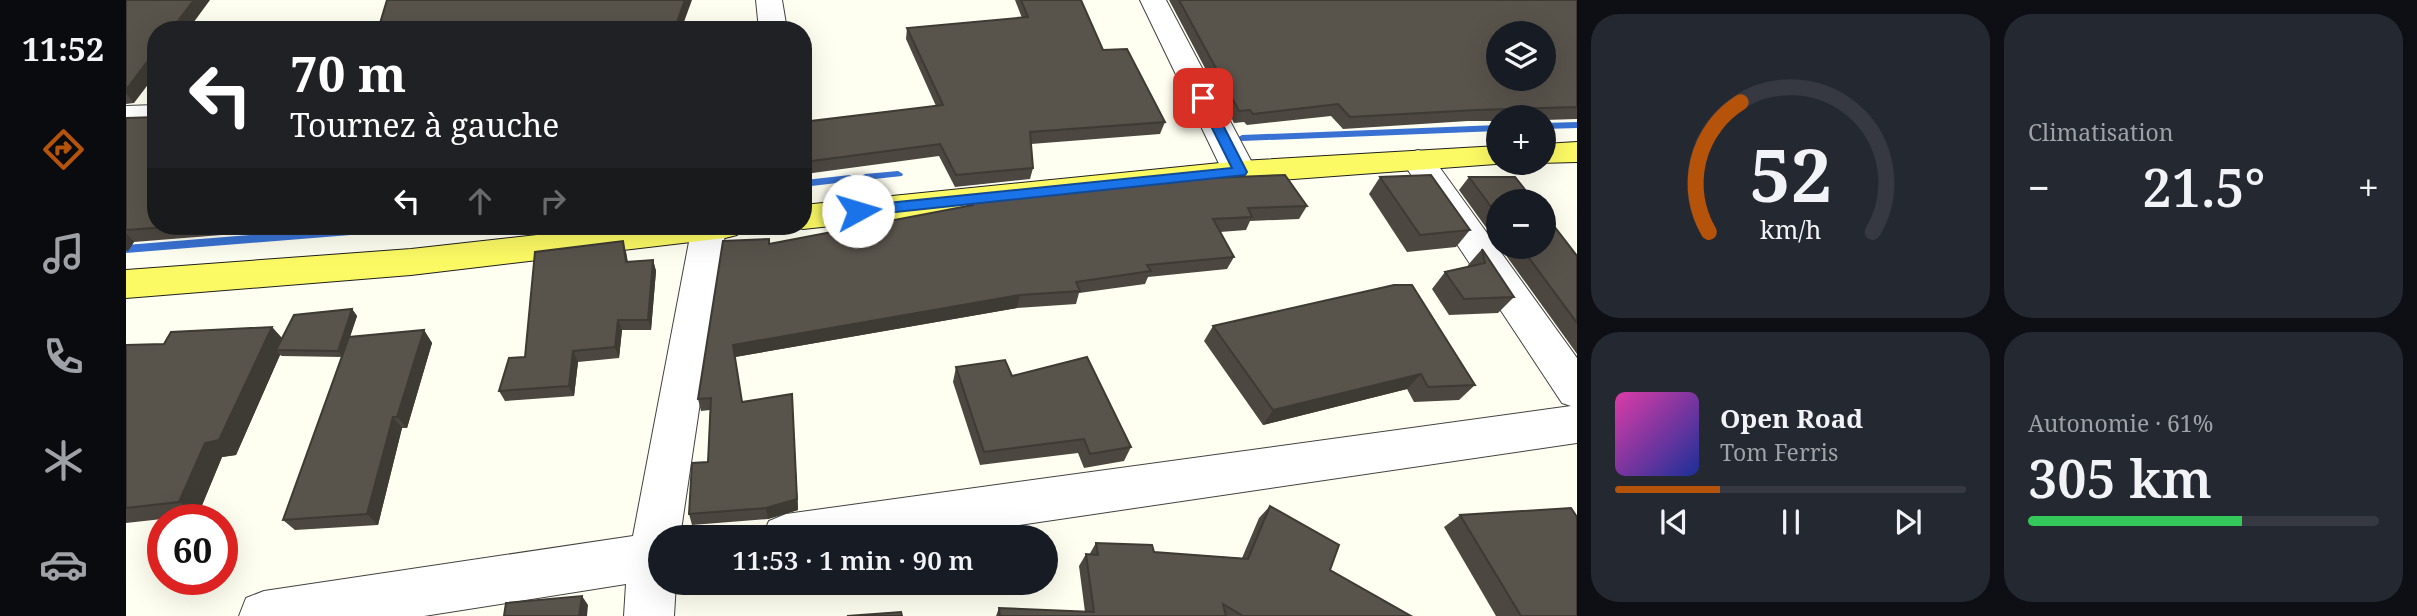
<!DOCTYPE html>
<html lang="fr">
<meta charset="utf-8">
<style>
:root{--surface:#171b24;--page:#242831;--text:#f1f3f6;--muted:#9ea1a6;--line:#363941;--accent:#b45309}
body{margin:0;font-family:"Noto Serif",serif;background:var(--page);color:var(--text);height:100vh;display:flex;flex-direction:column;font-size:26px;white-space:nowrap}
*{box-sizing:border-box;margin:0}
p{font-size:23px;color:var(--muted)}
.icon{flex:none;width:38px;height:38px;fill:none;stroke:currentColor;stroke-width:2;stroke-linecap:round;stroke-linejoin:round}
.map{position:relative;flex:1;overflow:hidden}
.panel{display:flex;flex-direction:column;gap:14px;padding:14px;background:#0d0f14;width:840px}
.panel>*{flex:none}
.hud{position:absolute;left:21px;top:21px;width:665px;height:214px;border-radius:28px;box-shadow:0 7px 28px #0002;background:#202124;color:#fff;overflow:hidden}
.fabs{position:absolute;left:1360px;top:21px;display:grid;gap:14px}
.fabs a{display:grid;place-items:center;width:70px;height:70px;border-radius:50%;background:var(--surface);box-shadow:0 7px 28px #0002;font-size:35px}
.speed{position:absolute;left:21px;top:504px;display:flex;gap:14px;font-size:35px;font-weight:700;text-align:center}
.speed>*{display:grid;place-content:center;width:91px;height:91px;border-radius:50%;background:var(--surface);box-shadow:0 7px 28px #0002;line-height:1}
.speed .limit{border:10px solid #d22;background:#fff;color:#111}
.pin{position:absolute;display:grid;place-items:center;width:60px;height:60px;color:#fff;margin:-30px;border-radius:14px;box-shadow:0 4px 10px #0006}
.me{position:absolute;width:77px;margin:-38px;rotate:84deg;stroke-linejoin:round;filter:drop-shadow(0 0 5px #0008)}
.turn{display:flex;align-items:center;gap:24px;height:147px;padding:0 28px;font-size:32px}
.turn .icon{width:91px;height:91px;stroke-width:2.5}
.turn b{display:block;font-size:49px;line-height:60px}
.lanes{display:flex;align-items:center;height:66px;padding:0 28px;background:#0003;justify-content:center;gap:35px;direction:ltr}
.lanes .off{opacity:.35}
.big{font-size:52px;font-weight:600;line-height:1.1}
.panel .widget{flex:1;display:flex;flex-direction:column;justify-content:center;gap:10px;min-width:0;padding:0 24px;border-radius:28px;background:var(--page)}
.panel .dial{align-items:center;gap:0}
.dial svg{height:182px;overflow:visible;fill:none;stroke:var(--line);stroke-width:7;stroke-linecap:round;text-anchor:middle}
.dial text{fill:var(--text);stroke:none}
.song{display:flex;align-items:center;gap:21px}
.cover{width:84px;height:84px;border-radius:10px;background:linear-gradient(135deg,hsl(320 70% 55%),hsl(230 70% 35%))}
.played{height:7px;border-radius:4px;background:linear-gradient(90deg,var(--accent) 30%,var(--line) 30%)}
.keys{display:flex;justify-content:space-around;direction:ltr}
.heat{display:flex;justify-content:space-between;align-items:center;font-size:38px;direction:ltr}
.charge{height:10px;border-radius:5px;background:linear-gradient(90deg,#34c759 61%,var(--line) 0)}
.panel .tiles{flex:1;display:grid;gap:14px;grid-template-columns:repeat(2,1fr)}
.trip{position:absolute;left:522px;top:525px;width:410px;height:70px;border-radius:35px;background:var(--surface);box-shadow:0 7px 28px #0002;font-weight:600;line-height:70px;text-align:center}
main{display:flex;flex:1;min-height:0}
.dock{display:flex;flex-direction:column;width:126px;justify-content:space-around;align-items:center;background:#090b0e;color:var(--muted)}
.dock .icon{width:49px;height:49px}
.dock .on{color:var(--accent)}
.dock b{font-size:32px;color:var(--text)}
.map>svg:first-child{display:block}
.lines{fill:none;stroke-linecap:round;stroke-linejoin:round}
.stream{fill:#3972d2;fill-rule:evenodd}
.minor-casing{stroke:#424242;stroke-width:2}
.major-casing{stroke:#202020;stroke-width:2}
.minor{fill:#fff;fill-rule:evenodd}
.major{fill:#fcfa64;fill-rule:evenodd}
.wall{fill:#4c4740}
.shaded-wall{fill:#3e3a34}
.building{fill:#58534b;stroke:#3e3a34;stroke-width:2;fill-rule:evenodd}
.route{fill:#1a73e8;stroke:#114b97;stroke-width:2}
</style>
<main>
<nav class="dock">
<b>11:52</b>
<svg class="icon on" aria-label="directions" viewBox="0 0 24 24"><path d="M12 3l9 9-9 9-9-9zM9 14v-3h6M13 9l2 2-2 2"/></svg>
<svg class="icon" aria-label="music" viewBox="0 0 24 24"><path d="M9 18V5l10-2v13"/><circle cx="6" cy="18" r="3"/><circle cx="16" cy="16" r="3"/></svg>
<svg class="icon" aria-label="phone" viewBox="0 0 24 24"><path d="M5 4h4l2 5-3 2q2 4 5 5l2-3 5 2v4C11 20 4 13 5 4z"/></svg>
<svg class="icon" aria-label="climate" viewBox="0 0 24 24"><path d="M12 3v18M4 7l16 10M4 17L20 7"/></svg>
<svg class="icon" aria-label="car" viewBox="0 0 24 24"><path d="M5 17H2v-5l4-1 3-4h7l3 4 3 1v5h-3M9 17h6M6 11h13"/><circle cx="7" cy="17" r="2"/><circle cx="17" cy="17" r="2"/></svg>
</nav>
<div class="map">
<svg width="1451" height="616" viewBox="0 0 1451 616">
<rect width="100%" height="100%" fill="#fffff1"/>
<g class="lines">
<g class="stream">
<path d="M1451,122v6l-33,1v-6z"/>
<path d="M1372,125v6l-256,10 -5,-3 5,-3z"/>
<path d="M772,171l5,3 -1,2 -37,4 -5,-3 5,-3z"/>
<path d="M724,175l5,4 -1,2 -51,6v-6l2,-1z"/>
<path d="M237,226l6,4 -6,4 -237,19v-8z"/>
<path d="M246,226h46c-8,6 -40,9 -48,3z"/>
</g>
<defs>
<g id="minor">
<path d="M630,0h26l5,30h-28z"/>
<path d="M1014,0h26l91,172 -5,8 -12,3 -12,-3 -5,-8z"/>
<path d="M30,105v18l-30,1v-18z"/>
<path d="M1292,150l12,4 147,204v85l-640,94h-175l7,-16 17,-7 785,-108 -9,-3 -160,-242 4,-7z"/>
<path d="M566,226l34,2 -46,309h-20v46h16l-2,33h-50l2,-32 -202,32h-185l7,-18 18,-7 369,-55z"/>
</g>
<g id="major">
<path d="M1451,142v20l-39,1h6v-19z"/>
<path d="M1372,146v17h11l-269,20 -437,46 -12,-3h12v-21l437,-44z"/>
<path d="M491,226h126l-6,9 -12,3 -314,37 -285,23v-28l285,-21z"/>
</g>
</defs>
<use href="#minor" class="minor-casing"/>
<use href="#major" class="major-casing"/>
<use href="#minor" class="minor"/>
<use href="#major" class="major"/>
</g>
<g class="wall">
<path d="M0,0l8,103 -8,1z"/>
<path d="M889,0h66l22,50 62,72 -5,12 -129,10 2,24 -3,11 -75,8 -16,-31 -134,18 -2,-5v-47l133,-16 -30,-67 1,-11 115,-10z"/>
<path d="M1043,0h408v119l-33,1v-3h-46v4h-30l-125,8 -12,-13 -84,9 -3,-3 -10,1z"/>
<path d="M0,118l30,108h81l-3,8 -100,8 -6,9h-2z"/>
<path d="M1254,177l90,53 -14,17 -49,5 -38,-58z"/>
<path d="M1343,177l29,24v43l-39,-54z"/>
<path d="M845,201l336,5 -8,13 -49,2 -4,9 -26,2 14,25 -7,12 -79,8 -3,7 -66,9 -3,11 -59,4 -282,49 7,45 50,-8 6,116 -30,9 -76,6 -3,-11 19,-52 2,-52 -9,1 -3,-12 72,-155 200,-38z"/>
<path d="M130,226h67l-63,6z"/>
<path d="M410,226h61l-58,6z"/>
<path d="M1374,247h44l33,9v98z"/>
<path d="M1356,249l32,48 -16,16 -49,2 -17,-26 13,-17 23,-5v-2z"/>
<path d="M500,252l2,10 25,-2 3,11 -5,59h-29l-3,28 -41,4 -4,34 -69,5 -6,-10 26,-34z"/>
<path d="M226,309l5,7 -7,21 74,-7 8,13 -25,85h-5l-24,97 -83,5 -12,-10 59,-163 -60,-1 -2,-1 -44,100 -14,2 -24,58 -72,8v-178l38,-1 108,-17 10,11z"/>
<path d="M1087,326l262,59 -16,15 -45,2 -7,-13 -144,36 -59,-84z"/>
<path d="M830,367l56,9 119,71 -7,14 -40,7 -6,-15 -98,12 -27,-83z"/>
<path d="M1144,506l60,64 81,46h-415l3,-8 86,4 -6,-46 7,-12 3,1 7,-12 58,9 88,6 17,-40z"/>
<path d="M1334,515l117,101h-81l-52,-89z"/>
</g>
<g class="shaded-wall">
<path d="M68,0h16l-22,30h-17z"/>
<path d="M559,0h7l-11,30h-7z"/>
<path d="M30,50v24l-22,29 -8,-10v-3z"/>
<path d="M102,226h9l-3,8z"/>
<path d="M0,233l8,9 -6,9 -2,-2z"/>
<path d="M497,241l3,11 3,21 -3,-11z"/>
<path d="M527,260l3,11 -5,59 -3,-10z"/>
<path d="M894,295l-3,13 -282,49 -2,-12z"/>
<path d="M226,309l5,7 -14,41 -5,-6z"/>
<path d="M492,320l4,10 -3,28 -4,-11z"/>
<path d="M146,327l13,15 -9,8 4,5 -44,100 -14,2 -24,58 -19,-13 26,-59z"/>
<path d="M298,330l8,13 -25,85 -10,-11z"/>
<path d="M447,351l5,11 -4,34 -5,-10z"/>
<path d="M1295,374l-14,15 -144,36 10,-15z"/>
<path d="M666,394l6,116 -30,9 -2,-11z"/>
<path d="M267,417l9,11 -24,97 -11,-11z"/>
<path d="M456,596l6,9 -1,11h-8z"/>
</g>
<g class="building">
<path d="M0,0h68l-23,30h-15v20l-30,40z"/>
<path d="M261,0h298l-11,30h-296z"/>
<path d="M895,0h60l22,50 24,-1 38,73 -135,10 3,36 -77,7 -16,-31 -136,18 -1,-40 140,-17 -36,-77 121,-11z"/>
<path d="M1053,0h398v107l-101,3 -126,7 -12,-13 -85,10 -3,-4 -11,1zM1372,33h46v46h-46z"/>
<path d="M30,117v109h23l-53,4v-112z"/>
<path d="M1159,175l22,31 -59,2 4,9 -39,2 21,38 -87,8 4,6 -75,11 4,9 -60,4 -287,50 9,57 50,-8 5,105 -31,9 -77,6 3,-51 16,-1 3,-64 -13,1 25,-158 46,-2v5l204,-39 -2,-4 217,-22z"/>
<path d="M1305,175l39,55 -50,5 -40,-58z"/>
<path d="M1343,177h46l19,24h-36v15z"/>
<path d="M1418,213l33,43v67l-56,-76h23z"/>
<path d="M497,241l3,21 27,-2 -5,60h-30l-3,27 -42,4 -4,35 -70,5 10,-33 16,-1 10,-105z"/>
<path d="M1356,249l32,48 -50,2 -19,-27 40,-9z"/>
<path d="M1268,285h18l63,100 -47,2 -7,-13 -148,36 -60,-84z"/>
<path d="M226,309l-14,42 -62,-1 18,-35z"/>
<path d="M146,327l-53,113 -14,3 -26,59 -53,6v-163l38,-1 7,-12z"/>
<path d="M298,330l-27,87h-4l-26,97 -84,6 66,-183z"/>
<path d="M961,357l44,90 -41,7 -6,-15 -100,13 -28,-85 49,-7 7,16z"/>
<path d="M1144,506l69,39 -9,25 81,46h-168l-20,-12 3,12h-226l-1,-8 95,4 -8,-58 12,1 -2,-12 56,2 2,7 94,7z"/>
<path d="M1445,508l6,9v99h-56l-61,-101z"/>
<path d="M456,596l-3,20h-75l2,-13z"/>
<path d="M775,612l1,4h-55z"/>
</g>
<path class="route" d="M1073,96l10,2 38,74 -2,3 -387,41 -7,-5 7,-5 374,-38 -35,-70z"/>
</svg>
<div class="fabs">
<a><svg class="icon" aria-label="layers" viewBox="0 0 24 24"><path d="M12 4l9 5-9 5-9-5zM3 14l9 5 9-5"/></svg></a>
<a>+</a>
<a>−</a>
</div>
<div class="speed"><div class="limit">60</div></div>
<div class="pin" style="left:1077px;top:98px;background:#d93025"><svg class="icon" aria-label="arrive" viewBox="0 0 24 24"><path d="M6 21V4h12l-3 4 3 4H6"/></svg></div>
<svg class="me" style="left:732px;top:211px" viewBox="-20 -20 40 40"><circle r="19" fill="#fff"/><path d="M0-13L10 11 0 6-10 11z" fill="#1a73e8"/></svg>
<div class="trip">11:53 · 1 min · 90 m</div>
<div class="hud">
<div class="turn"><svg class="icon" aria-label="left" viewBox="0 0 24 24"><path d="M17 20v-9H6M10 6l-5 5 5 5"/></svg><div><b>70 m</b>Tournez à gauche</div></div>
<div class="lanes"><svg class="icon" aria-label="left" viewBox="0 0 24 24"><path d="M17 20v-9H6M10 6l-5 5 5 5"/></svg><svg class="icon off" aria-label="ahead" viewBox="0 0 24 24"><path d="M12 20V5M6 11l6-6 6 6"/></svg><svg class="icon off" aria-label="right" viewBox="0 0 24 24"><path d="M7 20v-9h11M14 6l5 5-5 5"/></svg></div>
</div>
</div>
<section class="panel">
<div class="tiles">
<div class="widget dial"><svg viewBox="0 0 100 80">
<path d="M14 69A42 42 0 1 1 86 69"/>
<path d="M14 69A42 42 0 0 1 28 12" stroke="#b45309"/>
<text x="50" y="56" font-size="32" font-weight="700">52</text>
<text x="50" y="72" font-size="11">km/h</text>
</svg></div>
<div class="widget"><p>Climatisation</p>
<div class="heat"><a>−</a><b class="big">21.5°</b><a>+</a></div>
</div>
<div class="widget">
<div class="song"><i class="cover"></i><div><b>Open Road</b><p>Tom Ferris</p></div></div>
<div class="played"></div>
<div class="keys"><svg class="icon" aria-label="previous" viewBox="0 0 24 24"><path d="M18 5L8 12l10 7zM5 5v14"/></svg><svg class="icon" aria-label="pause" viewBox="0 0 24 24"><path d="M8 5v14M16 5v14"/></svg><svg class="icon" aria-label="next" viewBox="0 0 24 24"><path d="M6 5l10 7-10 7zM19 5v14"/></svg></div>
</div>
<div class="widget"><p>Autonomie · 61%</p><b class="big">305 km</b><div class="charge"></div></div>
</div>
</section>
</main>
